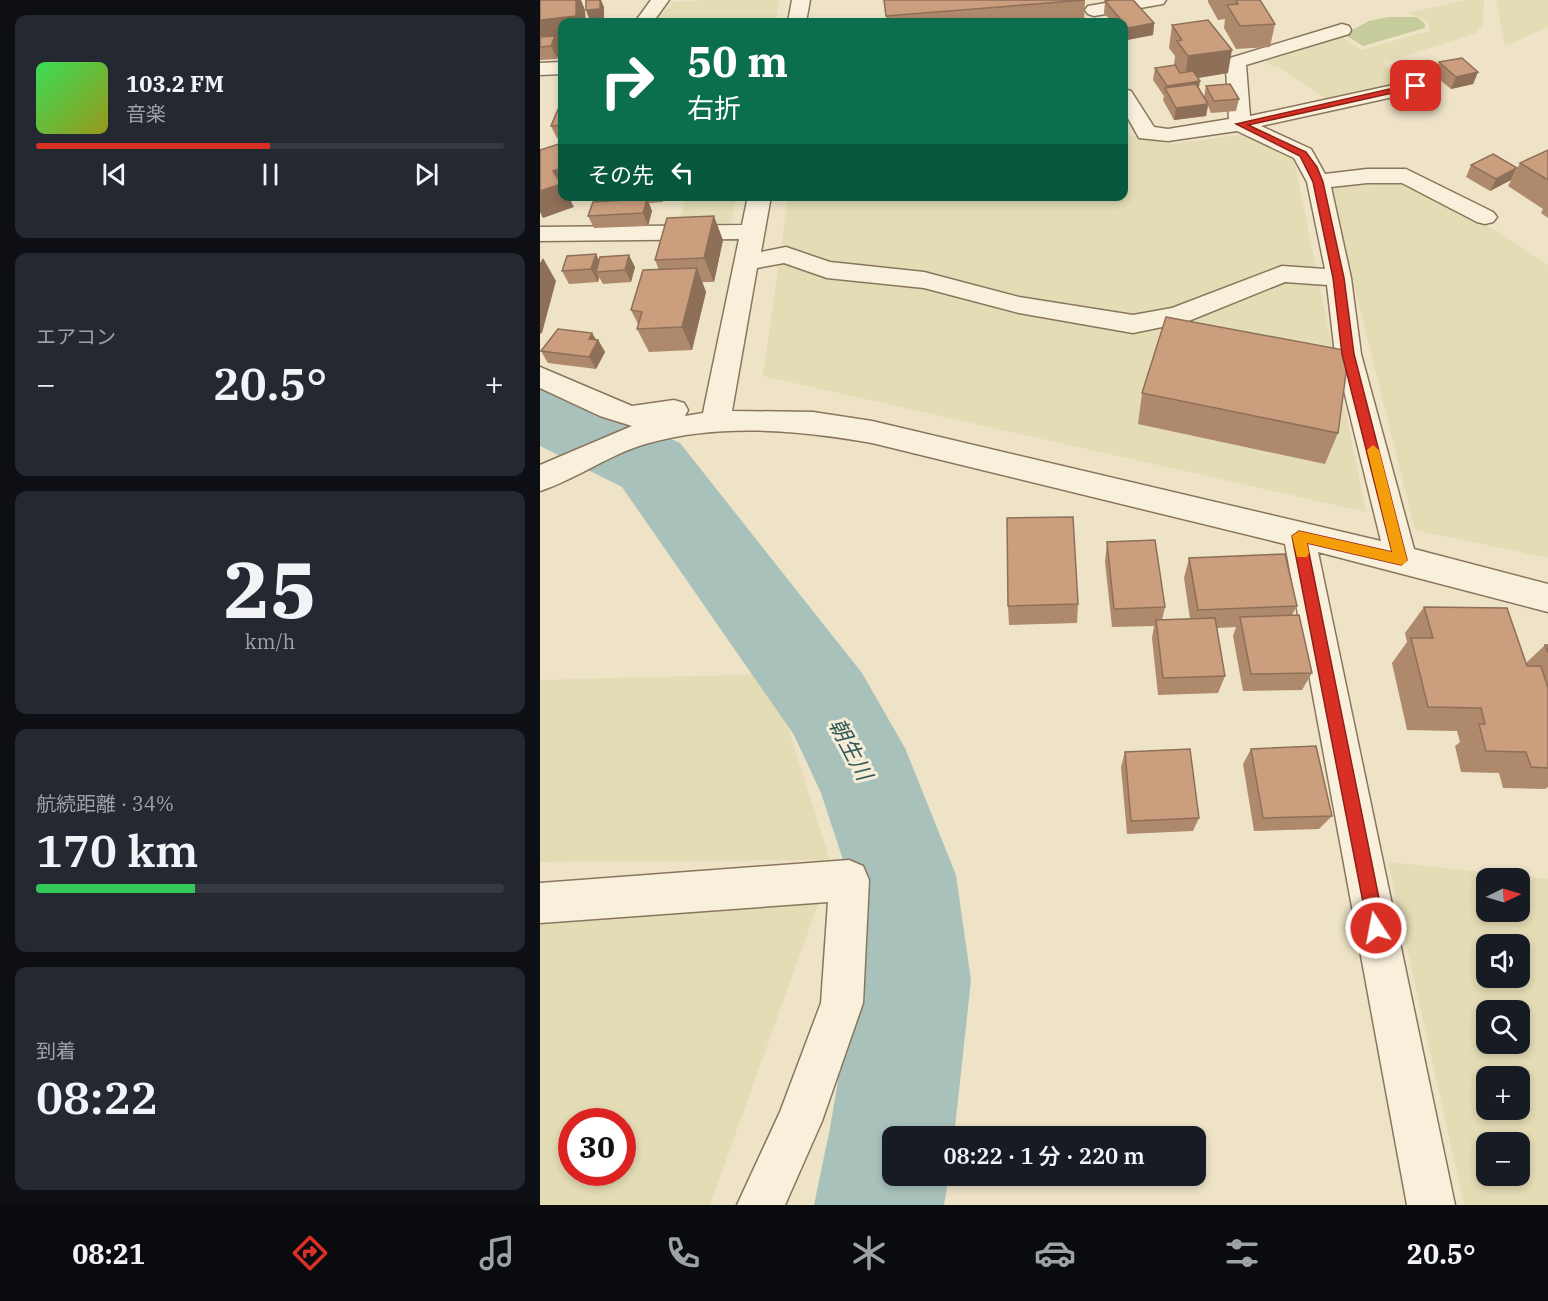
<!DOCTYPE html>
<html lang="ja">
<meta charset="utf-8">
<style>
:root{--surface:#171b24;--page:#242831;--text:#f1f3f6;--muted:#9ea1a6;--line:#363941;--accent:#d93025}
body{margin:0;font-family:"IBM Plex Serif","Noto Sans JP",serif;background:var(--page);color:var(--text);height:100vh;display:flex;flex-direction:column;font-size:22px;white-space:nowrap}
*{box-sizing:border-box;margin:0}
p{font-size:20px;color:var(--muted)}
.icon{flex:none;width:33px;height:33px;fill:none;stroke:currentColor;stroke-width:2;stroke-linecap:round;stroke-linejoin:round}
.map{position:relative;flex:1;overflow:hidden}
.side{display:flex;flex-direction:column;gap:15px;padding:15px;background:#0d0f14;width:540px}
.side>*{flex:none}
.top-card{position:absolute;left:18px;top:18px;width:570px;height:183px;border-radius:12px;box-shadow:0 3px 9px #0003;background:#0b6e4f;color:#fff;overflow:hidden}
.needle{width:39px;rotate:85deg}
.controls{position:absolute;left:936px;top:868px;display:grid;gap:12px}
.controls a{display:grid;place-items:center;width:54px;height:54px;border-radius:12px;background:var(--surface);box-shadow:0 3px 9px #0003;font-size:30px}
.speed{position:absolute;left:18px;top:1108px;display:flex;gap:12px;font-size:30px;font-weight:700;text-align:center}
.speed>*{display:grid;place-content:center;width:78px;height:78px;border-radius:50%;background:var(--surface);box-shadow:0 3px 9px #0003;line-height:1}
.speed .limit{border:9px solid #d22;background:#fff;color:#111}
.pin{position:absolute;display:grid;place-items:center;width:51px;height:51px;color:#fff;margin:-26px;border-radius:12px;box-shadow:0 3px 9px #0006}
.me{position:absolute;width:66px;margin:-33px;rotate:349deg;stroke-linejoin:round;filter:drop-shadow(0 0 4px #0008)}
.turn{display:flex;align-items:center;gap:21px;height:126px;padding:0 30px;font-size:27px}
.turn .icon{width:78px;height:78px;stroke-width:2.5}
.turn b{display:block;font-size:42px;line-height:51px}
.then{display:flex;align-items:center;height:57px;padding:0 30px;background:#0003;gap:12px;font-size:22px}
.big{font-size:45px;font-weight:600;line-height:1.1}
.side .widget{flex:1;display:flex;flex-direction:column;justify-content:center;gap:9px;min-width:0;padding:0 21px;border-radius:12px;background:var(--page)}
.side .dial{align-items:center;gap:0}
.dial b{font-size:78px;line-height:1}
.song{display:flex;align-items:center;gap:18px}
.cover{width:72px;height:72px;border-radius:9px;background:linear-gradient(135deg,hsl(130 70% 55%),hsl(60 70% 35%))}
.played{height:6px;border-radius:3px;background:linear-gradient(90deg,var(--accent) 50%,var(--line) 50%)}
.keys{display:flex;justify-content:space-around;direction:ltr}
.heat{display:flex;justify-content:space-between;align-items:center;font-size:33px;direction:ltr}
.charge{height:9px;border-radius:4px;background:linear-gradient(90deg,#34c759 34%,var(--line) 0)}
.trip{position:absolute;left:342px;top:1126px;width:324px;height:60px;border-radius:12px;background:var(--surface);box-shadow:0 3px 9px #0003;font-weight:600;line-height:60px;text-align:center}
.tabs{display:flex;height:96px;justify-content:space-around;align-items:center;background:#090b0e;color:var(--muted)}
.tabs .icon{width:42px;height:42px}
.tabs .active{color:var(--accent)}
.tabs b{font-size:27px;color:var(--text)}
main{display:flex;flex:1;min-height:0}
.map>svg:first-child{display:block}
.farmland{fill:#e3dcb5;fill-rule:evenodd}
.green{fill:#c6cc9b}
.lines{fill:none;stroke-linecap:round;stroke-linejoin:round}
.river{fill:#a8c2bb;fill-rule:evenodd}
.minor-casing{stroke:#89755d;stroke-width:3}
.minor{fill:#f8f0db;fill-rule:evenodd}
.wall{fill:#af896c}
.shaded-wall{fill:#8e6f58}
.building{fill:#cb9f7e;stroke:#8e6f58;stroke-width:1.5}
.route{fill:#d93025;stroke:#8d1f18;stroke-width:1.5}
.slow{fill:#f59e0b}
.labels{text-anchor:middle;stroke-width:6;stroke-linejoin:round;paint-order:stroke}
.water-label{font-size:22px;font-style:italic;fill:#305957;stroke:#f5edd7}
</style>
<main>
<section class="side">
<div class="widget">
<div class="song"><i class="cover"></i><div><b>103.2 FM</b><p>音楽</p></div></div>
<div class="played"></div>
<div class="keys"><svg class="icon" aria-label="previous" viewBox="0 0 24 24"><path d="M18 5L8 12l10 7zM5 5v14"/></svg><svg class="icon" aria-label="pause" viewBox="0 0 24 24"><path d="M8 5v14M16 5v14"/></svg><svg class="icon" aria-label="next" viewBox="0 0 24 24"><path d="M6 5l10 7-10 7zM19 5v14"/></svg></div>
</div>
<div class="widget"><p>エアコン</p>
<div class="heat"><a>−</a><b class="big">20.5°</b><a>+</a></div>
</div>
<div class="widget dial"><b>25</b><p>km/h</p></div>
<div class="widget"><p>航続距離 · 34%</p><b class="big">170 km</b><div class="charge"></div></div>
<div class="widget"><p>到着</p><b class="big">08:22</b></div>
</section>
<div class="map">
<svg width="1008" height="1205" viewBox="0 0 1008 1205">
<rect width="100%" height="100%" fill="#eee3c7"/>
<g class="farmland">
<path d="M165,0h75l-5,22h-122l20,-20z"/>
<path d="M926,0h18l-1,24 -7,9 -93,30 23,19 -78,18 -51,-34 -4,1 -11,-9 78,-23 21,15 68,-19v-7l-5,-5 -17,-6z"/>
<path d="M956,0h52v27l-43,19z"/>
<path d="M584,126l6,10 42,8 74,-10 48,26 72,352 -603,-136 25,-179 336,-1z"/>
<path d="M862,181l95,50 51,34v293l-133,-28 -85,-341z"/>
<path d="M146,197h50l-5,26 -52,-2z"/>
<path d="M231,674l59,186 -290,2v-182z"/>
<path d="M848,862l160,17v326h-84zM946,879h34v33h-34zM946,945h34v33h-34zM946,1011h34v33h-34zM946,1077h34v33h-34zM946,1143h34v33h-34z"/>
<path d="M283,890l-113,315h-170v-312zM32,1122h50v51h-50z"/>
</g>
<path class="green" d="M848,17h29l8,7v4l-62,18 -19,-12 25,-13z"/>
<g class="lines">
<path class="river" d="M0,385l27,8 113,50 182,230 43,75 51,127 15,105 -17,157h-62v39h57l-5,29h-130l16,-77 25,-148 -7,-105 -27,-82 -27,-58 -172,-248 -82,-41z"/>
<defs>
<g id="minor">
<path d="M111,0h18l-16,22h-18z"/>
<path d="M252,0h18l-4,22h-18z"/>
<path d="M583,0h43l-3,4 -6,1 -63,11 -6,-2 -3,-4 3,-4z"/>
<path d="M802,24l7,2 2,4 -2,4 -103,31 4,51 166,-36 7,2 3,4 -3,4 -7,2 -155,34 50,23 14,25 42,-5h39l87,43 4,5 -4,5 -8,2 -8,-2 -75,-39h-35l-36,4 20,91 10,76 53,195 134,35v28l-230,-60 137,653h-48l-122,-661 -413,-101c-72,-13 -151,-20 -223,0 -38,10 -72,36 -109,48v-26l92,-39 -32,-10 -60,-28v-21l92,39 42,-6 10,3 4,7 -3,6 18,-3 36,-174 -199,2v-14l202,-2 6,-29h23l-10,56 25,-5 44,15 94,10 95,25 114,18 39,-7 110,-42 43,3 -18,-87 -13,-24 -57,-27 -69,10 -29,-3 -15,-27v-22l7,2 23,36 14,2 61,-10 -3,-50 4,-11zM244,263l43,15 97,10 95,25 114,20 53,-11 99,-40 42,3 8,69 46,187 -509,-120 -59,-9 -81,-1 25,-143z"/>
<path d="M22,62v12l-22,1v-12z"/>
<path d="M309,860l14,6 6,14 -6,123 -41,118 -37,84h-48l43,-93 41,-109 7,-101 -288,21v-40z"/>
</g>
</defs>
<use href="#minor" class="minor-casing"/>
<use href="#minor" class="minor"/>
</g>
<g class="wall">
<path d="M0,0l21,42h-3l2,6 -3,11 -17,1z"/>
<path d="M344,0h201l-1,22h-197z"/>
<path d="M668,0h52l15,24 -5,23 -34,2 -12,-21 1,-9 -7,1 -10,-18z"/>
<path d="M565,1h30l19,22 -1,12 -26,5 -3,-4v-14h-12l-8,-9z"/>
<path d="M632,25l56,48 -30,5 1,10 5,9 2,-11 33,13 -3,12 -25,2 -3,-7 -2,10 -32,4 -11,-20 1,-4 -11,-16 2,-12 19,-3 1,-9 -6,-8z"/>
<path d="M899,62l39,10 -5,12 -22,5 -17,-14z"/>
<path d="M22,100v38h-5l-6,-12z"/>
<path d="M1008,150v68l-7,-5 2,-4 -35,-23 12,-23z"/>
<path d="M931,165l46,3 -6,12 -21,11 -24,-14z"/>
<path d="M74,196h49v6l-14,1 3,8 -4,15 -54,2 -6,-12 28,-16z"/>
<path d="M183,240l-9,42h-12l4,10 -14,58 -43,2 -12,-23 1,-5 -7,-14 28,-40 -4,-10z"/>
<path d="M56,254l3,7 36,6 -4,15 -28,2 -4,-7 -1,5 -29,2 -7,-13z"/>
<path d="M56,339l2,1 7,12 -9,17 -48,-6 -7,-12z"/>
<path d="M602,393l196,40 -13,31 -187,-40z"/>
<path d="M567,542l58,65 -3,13 28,-1 -6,-41 5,-20 108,48 -5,9 20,58 -10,17 -59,1 -10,-55 3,-9 -19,1 8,48 -7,17 -60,2 -6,-57 2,-12 -42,1 -7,-65z"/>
<path d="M538,604l-1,19 -68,2 -1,-19z"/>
<path d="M884,607l103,59 -1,-3 19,-18h3v142l-3,2 -42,-1 -4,-15 -38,-1 -6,-26 5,-4 -3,-11 -50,-1 -15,-67 15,-21 -2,-9z"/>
<path d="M711,749l81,67 -13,13 -65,2 -11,-67z"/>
<path d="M585,752l74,66 -6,13 -66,3 -6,-67z"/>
</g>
<g class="shaded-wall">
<path d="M36,0h5l4,10 1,12h-24v20h-4l2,6 -3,11 -6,-13 -11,-5v-21z"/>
<path d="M60,0h1l3,7v13l-14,2 -4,-12z"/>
<path d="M614,23l-1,12 -26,5 1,-12z"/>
<path d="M692,50l-4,23 -43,7 3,-24z"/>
<path d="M938,72l-5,12 -22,5 5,-12z"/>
<path d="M660,81l-2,12 -32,-3 1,-4z"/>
<path d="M668,104l-2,12 -32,4 2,-12z"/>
<path d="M22,168v28h6l6,11 -31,11 -3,-6v-21l13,-20z"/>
<path d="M977,168l-6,12 -21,11 6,-12z"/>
<path d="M107,199l5,12 -4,15 -5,-13z"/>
<path d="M174,216l9,24 -9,42 -10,-24z"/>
<path d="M56,254l6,13 -6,5 3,5 -1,5 -7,-13z"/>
<path d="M89,255l6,12 -4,15 -6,-12z"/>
<path d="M3,258l13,23 -14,52 -2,1v-71z"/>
<path d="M157,268l9,24 -14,58 -10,-23z"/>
<path d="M52,333l5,8 1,-1 7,12 -9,17 -7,-12v-18z"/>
</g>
<g class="building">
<path d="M0,0h36v16l-36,4z"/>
<path d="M46,0h14v9l-14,1z"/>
<path d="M344,0h201l-199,16z"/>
<path d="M571,0h22l21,23 -26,5 -23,-27z"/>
<path d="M696,0h24l15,24 -35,2 -13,-21 11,-1z"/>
<path d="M668,20l24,30 -44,6 -11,-15 5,-1 -10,-15z"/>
<path d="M15,36l-4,10 -11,1v-10z"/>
<path d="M922,58l16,14 -22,5 -17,-15z"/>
<path d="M635,65l5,8 13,-2 7,10 -33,5 -12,-18z"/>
<path d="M656,84l12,20 -32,4 -11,-20z"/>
<path d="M690,84l9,15 -25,2 -8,-15z"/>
<path d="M22,100v25l-11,1z"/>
<path d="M22,143v25l-9,3 8,13 -21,7v-41z"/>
<path d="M1008,150v30l-28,-17z"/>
<path d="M953,154l24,14 -21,11 -25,-14z"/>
<path d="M107,199l-4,14 -55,3 5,-14z"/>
<path d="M174,216l-10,42 -49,2 12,-42z"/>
<path d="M56,254l-5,15 -29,2 5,-15z"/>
<path d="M89,255l-4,15 -29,2 4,-15z"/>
<path d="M157,268l-15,59 -45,2 5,-17 -11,-2 12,-40z"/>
<path d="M626,317l183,34 -11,82 -196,-40z"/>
<path d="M18,329l34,4 -3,6 9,1 -9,17 -48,-6z"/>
<path d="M533,517l5,87 -70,2 -1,-88z"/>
<path d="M615,540l10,67 -51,2 -7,-67z"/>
<path d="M745,554l12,52 -99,4 -9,-52z"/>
<path d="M884,607l83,1 20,58h14l7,22v80l-17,-1 -5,-15 -40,-1 -7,-27h6l-4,-16 -53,-1 -17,-69h22z"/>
<path d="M759,615l13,58 -61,1 -11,-57z"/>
<path d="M675,618l10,58 -62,2 -7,-58z"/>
<path d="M1005,645h3v8z"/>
<path d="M776,746l16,70 -69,2 -12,-69z"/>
<path d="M650,749l9,69 -68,3 -6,-69z"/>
</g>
<path class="route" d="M876,83l5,3 -2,1 -171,38 58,27 11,15 6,15 21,96 10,76 53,206 -6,5 -94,-22 78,385 -3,6 -6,3 -6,-3 -2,-6 -76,-392 7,-5 93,21 -50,-198 -9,-76 -20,-96 -13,-26 -64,-32z"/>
<path class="slow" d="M833,445l6,5 28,110 -2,3 -4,2 -94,-22 2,10 -2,4h-10l-5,-21 7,-5 93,21 -25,-102z"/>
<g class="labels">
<g class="water-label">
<text transform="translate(311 749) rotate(62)" y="8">朝生川</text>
</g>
</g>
</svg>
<div class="controls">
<a><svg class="needle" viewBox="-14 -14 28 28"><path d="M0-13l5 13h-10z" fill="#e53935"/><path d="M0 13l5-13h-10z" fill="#9ea1a6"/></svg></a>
<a><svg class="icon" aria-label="sound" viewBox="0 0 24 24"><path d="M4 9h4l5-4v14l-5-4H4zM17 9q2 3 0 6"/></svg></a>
<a><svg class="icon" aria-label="search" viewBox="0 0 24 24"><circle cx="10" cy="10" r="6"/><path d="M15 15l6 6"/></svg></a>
<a>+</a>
<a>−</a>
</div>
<div class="speed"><div class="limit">30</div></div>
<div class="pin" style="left:876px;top:86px;background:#d93025"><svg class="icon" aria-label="arrive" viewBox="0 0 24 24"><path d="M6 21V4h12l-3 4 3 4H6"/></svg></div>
<svg class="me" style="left:836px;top:928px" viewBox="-20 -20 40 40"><circle r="17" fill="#d93025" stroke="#fff" stroke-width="3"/><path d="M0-11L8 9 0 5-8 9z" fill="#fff"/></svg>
<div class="trip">08:22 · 1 分 · 220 m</div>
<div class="top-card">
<div class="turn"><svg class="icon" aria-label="right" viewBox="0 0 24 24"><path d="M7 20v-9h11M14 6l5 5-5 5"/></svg><div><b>50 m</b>右折</div></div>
<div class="then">その先<svg class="icon" aria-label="left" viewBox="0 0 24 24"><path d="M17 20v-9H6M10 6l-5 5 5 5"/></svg></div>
</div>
</div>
</main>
<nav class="tabs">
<b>08:21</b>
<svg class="icon active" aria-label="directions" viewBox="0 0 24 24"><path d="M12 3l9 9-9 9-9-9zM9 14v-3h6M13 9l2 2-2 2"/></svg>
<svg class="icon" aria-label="music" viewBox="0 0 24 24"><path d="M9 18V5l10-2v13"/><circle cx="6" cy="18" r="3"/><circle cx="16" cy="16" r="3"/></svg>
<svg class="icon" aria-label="phone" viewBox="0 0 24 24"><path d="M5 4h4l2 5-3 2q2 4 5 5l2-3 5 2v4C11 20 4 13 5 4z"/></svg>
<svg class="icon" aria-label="climate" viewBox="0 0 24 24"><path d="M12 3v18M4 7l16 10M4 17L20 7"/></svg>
<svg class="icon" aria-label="car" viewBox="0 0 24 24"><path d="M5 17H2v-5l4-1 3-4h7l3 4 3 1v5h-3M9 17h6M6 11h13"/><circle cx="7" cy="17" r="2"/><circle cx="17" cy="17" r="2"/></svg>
<svg class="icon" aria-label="filters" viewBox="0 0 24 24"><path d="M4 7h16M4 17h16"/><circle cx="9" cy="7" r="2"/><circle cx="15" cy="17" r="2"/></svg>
<b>20.5°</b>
</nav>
